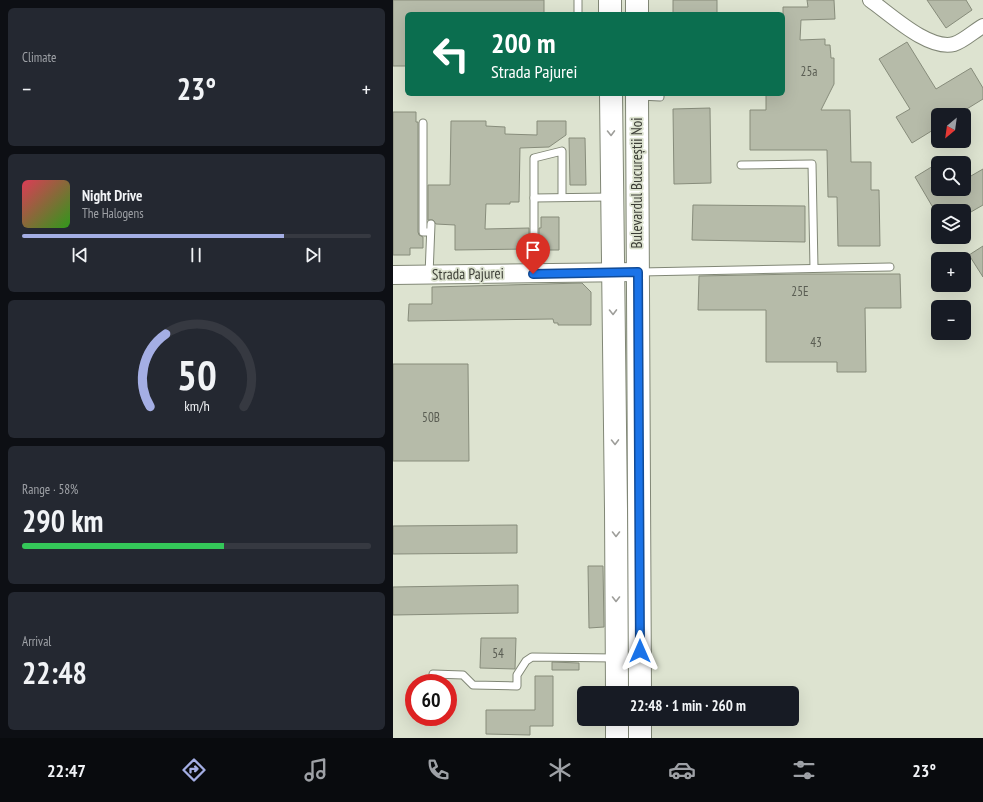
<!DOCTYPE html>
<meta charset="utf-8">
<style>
:root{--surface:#171b24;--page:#242831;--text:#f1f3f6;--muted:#9ea1a6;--line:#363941;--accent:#a4aee4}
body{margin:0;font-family:"PT Sans Narrow",sans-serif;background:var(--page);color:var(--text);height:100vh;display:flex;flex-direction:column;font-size:15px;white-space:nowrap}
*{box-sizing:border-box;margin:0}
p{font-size:13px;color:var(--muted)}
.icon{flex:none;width:22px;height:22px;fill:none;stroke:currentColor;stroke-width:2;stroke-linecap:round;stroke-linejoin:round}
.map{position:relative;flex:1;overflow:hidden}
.panel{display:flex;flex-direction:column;gap:8px;padding:8px;background:#0d0f14;width:393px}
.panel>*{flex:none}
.hud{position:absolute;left:12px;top:12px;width:380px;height:84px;border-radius:6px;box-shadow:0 4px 16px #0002;background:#0b6e4f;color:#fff;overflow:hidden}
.needle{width:26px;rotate:209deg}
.fabs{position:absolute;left:538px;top:108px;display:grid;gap:8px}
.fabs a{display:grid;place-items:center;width:40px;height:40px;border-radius:6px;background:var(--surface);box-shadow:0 4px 16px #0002;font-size:20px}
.speed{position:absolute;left:12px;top:674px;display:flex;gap:8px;font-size:20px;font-weight:700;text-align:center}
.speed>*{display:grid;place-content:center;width:52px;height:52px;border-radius:50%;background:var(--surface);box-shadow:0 4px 16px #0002;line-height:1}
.speed .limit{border:6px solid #d22;background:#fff;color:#111}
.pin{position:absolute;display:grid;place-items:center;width:34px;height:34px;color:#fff;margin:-41px -17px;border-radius:50% 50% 50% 0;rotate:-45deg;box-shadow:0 0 4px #0007}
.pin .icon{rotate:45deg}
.me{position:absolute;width:44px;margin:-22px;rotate:0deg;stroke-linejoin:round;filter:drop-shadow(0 0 3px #0008)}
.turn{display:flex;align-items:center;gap:14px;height:84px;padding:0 20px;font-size:18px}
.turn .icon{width:52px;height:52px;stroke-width:2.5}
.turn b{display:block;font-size:28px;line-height:34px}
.big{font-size:30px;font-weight:700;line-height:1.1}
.panel .widget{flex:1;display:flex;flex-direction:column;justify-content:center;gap:6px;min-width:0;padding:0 14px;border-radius:6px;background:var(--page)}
.panel .dial{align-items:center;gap:0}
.dial svg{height:104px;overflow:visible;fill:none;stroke:var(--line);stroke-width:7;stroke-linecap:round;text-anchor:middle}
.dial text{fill:var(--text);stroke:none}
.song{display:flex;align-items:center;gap:12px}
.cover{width:48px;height:48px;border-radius:6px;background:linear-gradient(135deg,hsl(350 70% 55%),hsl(110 70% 35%))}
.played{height:4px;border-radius:2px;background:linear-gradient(90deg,var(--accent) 75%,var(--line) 75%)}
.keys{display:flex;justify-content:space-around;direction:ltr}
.heat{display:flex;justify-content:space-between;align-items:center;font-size:22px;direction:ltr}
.charge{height:6px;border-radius:3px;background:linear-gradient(90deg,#34c759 58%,var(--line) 0)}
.trip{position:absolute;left:184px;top:686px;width:222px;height:40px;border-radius:6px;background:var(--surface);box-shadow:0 4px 16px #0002;font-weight:700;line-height:40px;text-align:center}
.menu{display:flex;height:64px;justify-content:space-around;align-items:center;background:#090b0e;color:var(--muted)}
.menu .icon{width:28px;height:28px}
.menu .current{color:var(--accent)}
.menu b{font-size:18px;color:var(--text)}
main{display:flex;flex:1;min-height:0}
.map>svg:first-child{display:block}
.building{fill:#b6bba9;stroke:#878c7b}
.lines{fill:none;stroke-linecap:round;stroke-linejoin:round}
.service-casing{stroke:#818776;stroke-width:9}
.minor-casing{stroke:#818776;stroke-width:16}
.tertiary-casing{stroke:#818776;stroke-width:20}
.primary-casing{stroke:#818776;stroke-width:24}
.service{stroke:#fff;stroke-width:7}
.minor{stroke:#fff;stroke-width:14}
.tertiary{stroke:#fff;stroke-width:18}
.primary{stroke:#fff;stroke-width:22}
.oneway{stroke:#9e9e9a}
.route-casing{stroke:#114b97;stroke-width:10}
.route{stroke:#1a73e8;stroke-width:7}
.labels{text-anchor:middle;stroke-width:3.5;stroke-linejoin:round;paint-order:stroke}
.number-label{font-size:13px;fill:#5a5d53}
.street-label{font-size:15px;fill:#3c3e36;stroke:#dde3d0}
</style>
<main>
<section class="panel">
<div class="widget"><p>Climate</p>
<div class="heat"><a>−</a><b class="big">23°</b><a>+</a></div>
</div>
<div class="widget">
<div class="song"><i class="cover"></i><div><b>Night Drive</b><p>The Halogens</p></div></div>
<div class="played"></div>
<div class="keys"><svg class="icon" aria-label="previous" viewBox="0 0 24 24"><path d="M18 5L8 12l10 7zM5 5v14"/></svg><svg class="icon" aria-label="pause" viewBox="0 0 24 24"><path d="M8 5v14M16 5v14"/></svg><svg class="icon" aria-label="next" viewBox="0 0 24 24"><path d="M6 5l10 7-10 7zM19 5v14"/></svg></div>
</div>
<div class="widget dial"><svg viewBox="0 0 100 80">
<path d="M14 69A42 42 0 1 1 86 69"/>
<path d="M14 69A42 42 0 0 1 26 13" stroke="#a4aee4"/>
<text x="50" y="56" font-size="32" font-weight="700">50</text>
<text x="50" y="72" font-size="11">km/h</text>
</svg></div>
<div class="widget"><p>Range · 58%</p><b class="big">290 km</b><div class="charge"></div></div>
<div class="widget"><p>Arrival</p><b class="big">22:48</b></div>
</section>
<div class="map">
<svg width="590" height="738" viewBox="0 0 590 738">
<rect width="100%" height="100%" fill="#dde3d0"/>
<g class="building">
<path d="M0,0h151v14h-137v52h-14z"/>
<rect x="280" y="0" width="44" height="14"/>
<path d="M414,0h27l1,19 -34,1 -1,20 25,-1v6h5l1,13h3v26l-13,26h29l1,52h20v28h8l1,56h-42l-1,-49h-9l-1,-47h-77v-40h16v-16h17v-87h25z"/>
<path d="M534,0h39l6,10 -26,18z"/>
<path d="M514,42l29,47 35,-21 12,20v11l-26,16h-19v12l-26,16 -16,-26 14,-8 -31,-50z"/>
<path d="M317,108l1,75 -37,1 -1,-75z"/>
<path d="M0,112h23v10h2v110l1,3 4,2v11h-13v7h-17z"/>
<path d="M58,121h35v5l19,1v7l32,1v-14h29v14l-17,12 -29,1 -1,54h-9v2h-24l-1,25 44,-1v21l-74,1v-25l-19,-1 -3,-4h-5v-35h22z"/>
<path d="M176,138h16l1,47h-16z"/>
<path d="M545,163v26h26v-9l19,-11v36l-19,11v-5h-29l-20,-34z"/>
<path d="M300,205l112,1v36l-113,-2z"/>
<path d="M148,217h18v33h-18v-1h-2v-21h2z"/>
<path d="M590,246v31l-14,-22z"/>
<path d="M407,274h100l1,34h-36l1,64h-29v-10h-71v-52h-68l1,-34z"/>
<path d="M189,283l9,9v33h-33v-2h-4l-1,-4 -145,2 1,-17h23v-17z"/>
<path d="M0,364h75l1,97h-76z"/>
<path d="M124,525v28l-124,1v-28z"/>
<path d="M195,566h15l1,61 -15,1z"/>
<path d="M125,585v28l-125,2v-28z"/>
<path d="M88,638h35l-1,31 -35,-1z"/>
<path d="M159,662l27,1v7h-27z"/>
<path d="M142,676h18v50h-23v9l-44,-1v-24h49z"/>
</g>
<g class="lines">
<defs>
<g id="service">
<path d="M185,0v14"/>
<path d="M246,96l21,1v-3"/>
<path d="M30,123v109h7"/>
<path d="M348,165l71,-1 2,104"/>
<path d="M141,198l76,-1"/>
<path d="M248,272l249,-5"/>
<path d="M141,273v-115l28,-7v46"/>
<path d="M36,275l2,-51"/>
<path d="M40,674l30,1 10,10 44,1v-11l9,-14 6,-4 83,1"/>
</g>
<path id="minor" d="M477,0c20,14 59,51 84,44 10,-3 20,-13 29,-18"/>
<path id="tertiary" d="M0,275l245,-3"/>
<g id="primary">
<path d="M217,0v14"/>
<path d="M244,0v14"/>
<path d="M218,94l5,415 1,184"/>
<path d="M244,94l3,599"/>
<path d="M247,719v19"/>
<path d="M224,738v-19"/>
</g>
</defs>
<use href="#service" class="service-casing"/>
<use href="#minor" class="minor-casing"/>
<use href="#tertiary" class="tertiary-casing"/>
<use href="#primary" class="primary-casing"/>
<use href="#service" class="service"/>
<use href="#minor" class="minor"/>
<use href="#tertiary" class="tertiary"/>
<use href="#primary" class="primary"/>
</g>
<defs><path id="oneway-chevron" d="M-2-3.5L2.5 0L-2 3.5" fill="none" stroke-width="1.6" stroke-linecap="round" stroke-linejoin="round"/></defs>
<g class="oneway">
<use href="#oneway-chevron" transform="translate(218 133) rotate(89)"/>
<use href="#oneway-chevron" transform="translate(220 312) rotate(89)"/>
<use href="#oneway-chevron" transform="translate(222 442) rotate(89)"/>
<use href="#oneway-chevron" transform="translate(223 534) rotate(90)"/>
<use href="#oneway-chevron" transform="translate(223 599) rotate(90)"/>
</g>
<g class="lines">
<defs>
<path id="route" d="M140,274l105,-2 2,379"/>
</defs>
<use href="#route" class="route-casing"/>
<use href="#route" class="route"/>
</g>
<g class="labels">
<g class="number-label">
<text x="416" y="76">25a</text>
<text x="407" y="296">25E</text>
<text x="423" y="347">43</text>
<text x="38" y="422">50B</text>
<text x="105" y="658">54</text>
</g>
<g class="street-label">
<text transform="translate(244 183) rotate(-90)" y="5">Bulevardul Bucureștii Noi</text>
<text transform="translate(75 274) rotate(-1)" y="5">Strada Pajurei</text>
</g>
</g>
</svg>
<div class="fabs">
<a><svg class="needle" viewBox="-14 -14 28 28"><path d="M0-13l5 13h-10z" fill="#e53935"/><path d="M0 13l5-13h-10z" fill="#9ea1a6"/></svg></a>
<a><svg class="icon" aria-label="search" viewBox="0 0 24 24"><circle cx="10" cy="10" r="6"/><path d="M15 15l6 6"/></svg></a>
<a><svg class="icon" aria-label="layers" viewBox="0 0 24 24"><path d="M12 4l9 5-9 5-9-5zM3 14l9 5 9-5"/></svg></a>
<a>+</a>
<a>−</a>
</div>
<div class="speed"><div class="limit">60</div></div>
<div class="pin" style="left:140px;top:274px;background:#d93025"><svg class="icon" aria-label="arrive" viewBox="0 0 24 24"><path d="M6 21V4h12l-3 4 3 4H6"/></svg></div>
<svg class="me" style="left:247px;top:651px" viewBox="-20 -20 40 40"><path d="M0-17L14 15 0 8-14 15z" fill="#1a73e8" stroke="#fff" stroke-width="4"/></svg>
<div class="trip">22:48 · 1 min · 260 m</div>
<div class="hud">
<div class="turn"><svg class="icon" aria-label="left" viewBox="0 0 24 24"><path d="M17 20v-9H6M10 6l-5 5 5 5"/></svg><div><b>200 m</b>Strada Pajurei</div></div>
</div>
</div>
</main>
<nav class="menu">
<b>22:47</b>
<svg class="icon current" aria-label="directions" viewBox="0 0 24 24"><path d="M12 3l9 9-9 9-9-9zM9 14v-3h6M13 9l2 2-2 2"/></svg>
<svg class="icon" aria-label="music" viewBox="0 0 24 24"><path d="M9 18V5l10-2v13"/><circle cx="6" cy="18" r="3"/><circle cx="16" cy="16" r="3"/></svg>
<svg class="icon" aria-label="phone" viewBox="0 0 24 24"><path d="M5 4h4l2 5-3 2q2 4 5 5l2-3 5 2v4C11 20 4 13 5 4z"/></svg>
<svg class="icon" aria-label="climate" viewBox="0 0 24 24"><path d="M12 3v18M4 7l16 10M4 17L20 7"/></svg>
<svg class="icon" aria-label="car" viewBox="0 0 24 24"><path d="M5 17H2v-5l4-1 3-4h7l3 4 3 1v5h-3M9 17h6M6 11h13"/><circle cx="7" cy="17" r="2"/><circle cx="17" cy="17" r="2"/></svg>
<svg class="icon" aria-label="filters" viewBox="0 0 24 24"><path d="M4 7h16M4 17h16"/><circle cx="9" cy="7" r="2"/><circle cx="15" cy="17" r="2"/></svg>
<b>23°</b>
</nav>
